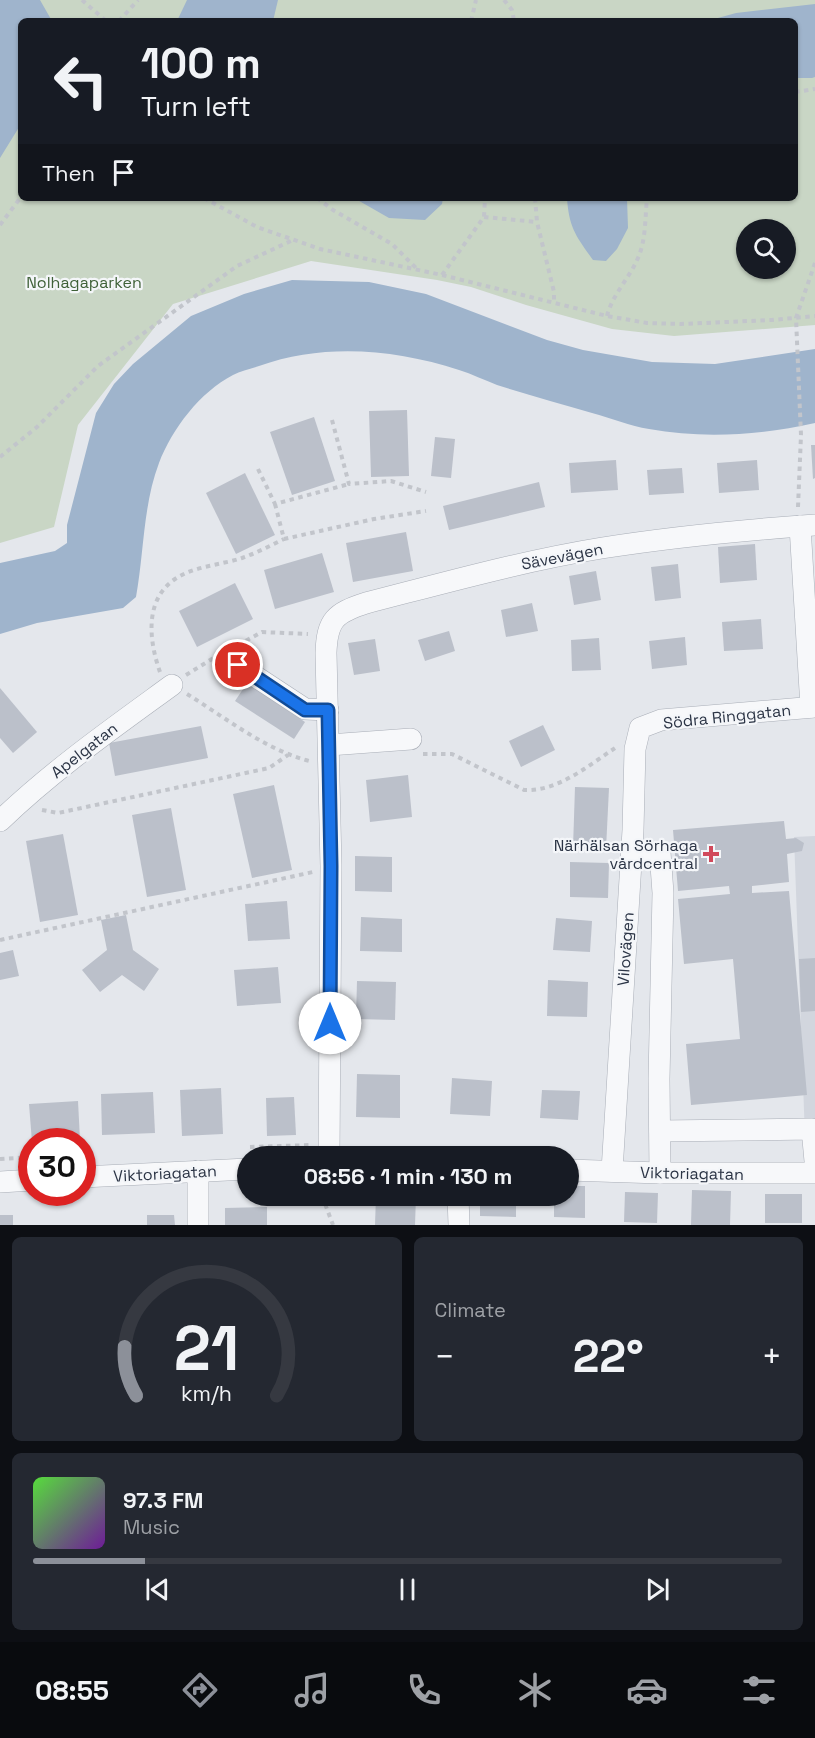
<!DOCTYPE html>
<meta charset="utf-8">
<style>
:root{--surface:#171b24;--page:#242831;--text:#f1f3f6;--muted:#9ea1a6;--line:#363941;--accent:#8c9099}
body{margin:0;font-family:"Space Grotesk",sans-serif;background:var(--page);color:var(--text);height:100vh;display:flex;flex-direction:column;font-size:22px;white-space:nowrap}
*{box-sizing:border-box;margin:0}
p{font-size:20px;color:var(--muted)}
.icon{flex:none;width:33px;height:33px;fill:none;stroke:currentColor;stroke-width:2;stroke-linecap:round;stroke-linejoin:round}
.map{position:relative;height:1225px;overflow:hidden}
.drawer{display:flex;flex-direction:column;gap:12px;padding:12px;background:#0d0f14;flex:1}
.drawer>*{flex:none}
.banner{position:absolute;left:18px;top:18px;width:780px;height:183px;border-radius:9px;box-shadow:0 2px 4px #0004;background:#171b24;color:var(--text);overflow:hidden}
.buttons{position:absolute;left:736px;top:219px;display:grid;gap:12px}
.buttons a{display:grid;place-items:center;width:60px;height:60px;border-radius:50%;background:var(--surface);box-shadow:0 2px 4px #0004;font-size:30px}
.speed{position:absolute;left:18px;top:1128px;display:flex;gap:12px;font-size:30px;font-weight:700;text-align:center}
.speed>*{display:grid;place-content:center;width:78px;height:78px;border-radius:50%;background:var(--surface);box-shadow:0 2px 4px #0004;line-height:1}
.speed .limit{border:9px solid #d22;background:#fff;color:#111}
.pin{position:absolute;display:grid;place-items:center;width:51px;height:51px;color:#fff;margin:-26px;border:3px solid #fff;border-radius:50%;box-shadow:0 2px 6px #0007}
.me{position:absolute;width:66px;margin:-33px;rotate:0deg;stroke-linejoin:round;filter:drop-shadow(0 0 4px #0008)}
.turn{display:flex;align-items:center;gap:21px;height:126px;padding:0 24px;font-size:27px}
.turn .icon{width:78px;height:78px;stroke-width:2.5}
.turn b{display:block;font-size:42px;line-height:51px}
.then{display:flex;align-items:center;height:57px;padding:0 24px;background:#0003;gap:12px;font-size:22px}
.big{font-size:45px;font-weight:600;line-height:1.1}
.drawer .card{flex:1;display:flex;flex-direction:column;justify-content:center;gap:9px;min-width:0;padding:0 21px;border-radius:9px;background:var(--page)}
.drawer .dial{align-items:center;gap:0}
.dial svg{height:156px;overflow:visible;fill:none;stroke:var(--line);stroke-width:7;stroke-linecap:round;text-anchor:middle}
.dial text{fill:var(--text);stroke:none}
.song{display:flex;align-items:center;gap:18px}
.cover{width:72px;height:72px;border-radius:9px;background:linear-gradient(135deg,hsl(110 70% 55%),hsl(280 70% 35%))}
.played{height:6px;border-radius:3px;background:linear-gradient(90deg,var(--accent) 15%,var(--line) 15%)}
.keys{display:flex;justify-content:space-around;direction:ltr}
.heat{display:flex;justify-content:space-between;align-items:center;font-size:33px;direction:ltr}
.drawer .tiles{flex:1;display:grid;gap:12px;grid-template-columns:1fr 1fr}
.card:last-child{grid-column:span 2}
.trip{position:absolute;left:237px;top:1146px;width:342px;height:60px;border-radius:30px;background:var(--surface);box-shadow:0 2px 4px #0004;font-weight:600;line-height:60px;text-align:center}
.tab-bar{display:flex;height:96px;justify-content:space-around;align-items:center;background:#090b0e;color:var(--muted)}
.tab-bar .icon{width:42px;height:42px}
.tab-bar .current{color:var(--accent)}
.tab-bar b{font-size:27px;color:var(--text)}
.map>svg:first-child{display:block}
.built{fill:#d2d6de}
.green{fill:#c9d6c5;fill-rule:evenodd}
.water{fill:#9fb4cc}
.building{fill:#bbc0ca}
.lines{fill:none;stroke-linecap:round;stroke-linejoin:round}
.minor-casing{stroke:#a9aeb7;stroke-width:22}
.path{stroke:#c2c5cb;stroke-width:4;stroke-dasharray:4.5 4.5;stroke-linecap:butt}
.minor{stroke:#f7f8fa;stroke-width:21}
.route-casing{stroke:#114b97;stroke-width:15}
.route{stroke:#1a73e8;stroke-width:10}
.poi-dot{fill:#d1495b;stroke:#f4f6f9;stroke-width:2}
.labels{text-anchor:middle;stroke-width:4.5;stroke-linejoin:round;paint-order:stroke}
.park-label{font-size:16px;fill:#3f6138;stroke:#f4f6f9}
.street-label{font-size:16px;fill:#2b3445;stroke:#f4f6f9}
.poi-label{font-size:16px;fill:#2b3445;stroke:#f4f6f9;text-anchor:end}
</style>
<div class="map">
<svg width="815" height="1225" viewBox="0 0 815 1225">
<rect width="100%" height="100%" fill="#e4e7ec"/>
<path class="built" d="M815,836v328l-9,1 -12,-328z"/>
<path class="green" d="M0,0h815v325l-141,11 -62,-7 -86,-24 -55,-18 -34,-7 -126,-19 -138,43 -95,121 -24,102 -54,16zM21,21h774v177h-774zM747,230h39v38h-39z"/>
<g class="water">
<path d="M0,0h40l12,21h-31v103l-21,34z"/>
<path d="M187,0h91l-5,21h-96z"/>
<path d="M815,4v73l-3,1h-17v-57h-88l29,-8z"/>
<path d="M354,198h89l-1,6 -17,16 -36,-2z"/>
<path d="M567,198h60l1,30 -11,21 -11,12 -13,-1c-17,-24 -24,-32 -26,-62z"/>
<path d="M292,280l77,2 57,12 121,46 36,10 69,12 63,2 100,-15v74c-54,12 -111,16 -166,6 -19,-3 -38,-11 -57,-16 -31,-9 -64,-18 -95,-28 -13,-5 -25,-11 -38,-15 -65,-21 -135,-27 -200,-4 -8,3 -18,5 -26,9 -33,17 -61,54 -74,88 -16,42 -15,90 -23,134l-13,11 -86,15 -37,11v-71l55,-12 12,-8v-18l29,-112 18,-29 19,-20 58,-48 53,-22z"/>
</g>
<g class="building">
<path d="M407,410l2,66 -38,1 -2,-66z"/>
<path d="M314,417l21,64 -43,14 -22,-63z"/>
<path d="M435,437l20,2 -4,39 -20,-2z"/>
<path d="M811,445h4v33l-2,1z"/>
<path d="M616,460l2,30 -47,3 -2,-30z"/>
<path d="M757,460l2,30 -40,3 -2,-30z"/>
<path d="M682,468l2,25 -35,2 -2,-25z"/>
<path d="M245,473l30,62 -39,19 -30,-61z"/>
<path d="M539,482l6,25 -96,23 -6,-24z"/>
<path d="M406,532l7,39 -60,11 -7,-39z"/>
<path d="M755,544l2,36 -37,3 -2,-36z"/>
<path d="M322,553l12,39 -59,17 -11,-39z"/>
<path d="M678,564l3,34 -26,3 -4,-34z"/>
<path d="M596,571l5,29 -27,5 -5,-29z"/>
<path d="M235,583l18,36 -56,28 -18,-36z"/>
<path d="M532,603l6,28 -32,6 -5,-27z"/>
<path d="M761,619l2,30 -39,2 -2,-29z"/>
<path d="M449,631l6,20 -30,10 -7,-21z"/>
<path d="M685,637l2,28 -35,4 -3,-28z"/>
<path d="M599,638l2,32 -29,1 -1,-31z"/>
<path d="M375,639l5,32 -26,4 -6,-32z"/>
<path d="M247,683l58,39 -11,17 -59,-38z"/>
<path d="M0,688l37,44 -24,21 -13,-15z"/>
<path d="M543,725l12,25 -34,17 -12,-26z"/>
<path d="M201,726l7,32 -93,18 -6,-33z"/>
<path d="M408,775l4,42 -42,5 -4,-42z"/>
<path d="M274,785l18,85 -40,8 -19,-84z"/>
<path d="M575,787l34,1 -3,61 -33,-1z"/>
<path d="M171,808l15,82 -39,7 -15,-82z"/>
<path d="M784,821l2,18 10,-1 8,5 -2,8 -15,3 2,28 -37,4v7l37,-2 18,204 -116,10 -5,-61 54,-5 -7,-80 -49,5 -6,-65 52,-5 -1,-8 -51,5 -5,-61z"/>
<path d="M63,834l15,81 -38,7 -14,-81z"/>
<path d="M355,856l37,1v35l-37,-1z"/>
<path d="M570,862l39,1 -1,35 -38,-1z"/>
<path d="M287,901l3,38 -42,2 -3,-37z"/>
<path d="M126,915l7,35 26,19 -15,22 -22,-16 -22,17 -18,-22 25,-20 -6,-30z"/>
<path d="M361,917l41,2v33l-42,-1z"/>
<path d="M556,918l36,3 -2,31 -37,-2z"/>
<path d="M13,950l6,26 -19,4v-27z"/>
<path d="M815,958v53l-14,1 -2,-53z"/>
<path d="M278,967l3,36 -44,3 -3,-36z"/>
<path d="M548,980l40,2 -1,35 -40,-1z"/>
<path d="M357,981l39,1 -1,38 -39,-1z"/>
<path d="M357,1074l43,1v43l-44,-1z"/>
<path d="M452,1078l40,3 -2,35 -40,-2z"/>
<path d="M221,1088l2,46 -41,2 -2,-46z"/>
<path d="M542,1090l38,1 -2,29 -38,-2z"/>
<path d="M153,1092l2,41 -53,2 -1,-41z"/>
<path d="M294,1097l2,38 -29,1 -1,-38z"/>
<path d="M78,1101l2,39 -48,2 -3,-38z"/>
<path d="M568,1186h17v32l-31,-1v-21h14z"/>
<path d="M692,1190l39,1 -1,34h-39z"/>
<path d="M625,1192l33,1 -1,30 -33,-1z"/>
<rect x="765" y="1194" width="37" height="29"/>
<path d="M376,1196h40l-1,29h-40z"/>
<path d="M480,1196h36v21l-36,-1z"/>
<path d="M267,1207v18h-42v-17z"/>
<rect x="0" y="1215" width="13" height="10"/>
<path d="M147,1215h27l1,10h-28z"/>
</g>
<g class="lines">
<defs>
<g id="minor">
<path d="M800,526l11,181"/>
<path d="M238,665l67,44 23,1"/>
<path d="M329,745l82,-6"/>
<path d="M0,821c53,-51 113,-93 172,-136"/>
<path d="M632,853l28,-1 3,41 -4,186 1,94"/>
<path d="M660,1131l152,-2 3,32"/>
<path d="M329,1156l2,-290 -5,-213c1,-33 9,-40 40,-50 78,-20 156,-42 236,-55 70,-11 142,-18 213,-23"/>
<path d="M568,1170l92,3h155"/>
<path d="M612,1171l21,-341 2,-81 5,-21 21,-8 154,-13"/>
<path d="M82,1177l166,-8"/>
<path d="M0,1182l32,-2"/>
<path d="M458,1196l1,29"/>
<path d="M198,1225v-54"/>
</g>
</defs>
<use href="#minor" class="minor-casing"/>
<g class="path">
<path d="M82,0l24,21"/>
<path d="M504,0l8,10 2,11"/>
<path d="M119,21l19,-21"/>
<path d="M471,21l5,-21"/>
<path d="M795,92l20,-3"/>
<path d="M204,198l53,29 63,22 122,26 165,41 40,7 34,1 91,-4 43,-4"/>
<path d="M317,198l16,12 59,34 24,24"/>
<path d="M535,198l2,24 17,70v10"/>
<path d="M484,217l53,5"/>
<path d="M0,225l21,-28"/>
<path d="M442,275l42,-58 1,-19"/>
<path d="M607,316c5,-21 22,-37 31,-58 8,-18 7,-40 9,-60"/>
<path d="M332,420l17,64 42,-3 35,11"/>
<path d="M0,457l37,-30 61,-61 139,-100 56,-26"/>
<path d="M258,469l17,35 74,-20"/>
<path d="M275,504l9,35 90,-20 52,-8"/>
<path d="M798,507l3,-72 -5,-117 19,-55"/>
<path d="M238,645l24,-13 46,2"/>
<path d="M160,672c-11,-31 -16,-72 15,-93 19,-13 46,-14 67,-21 14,-5 28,-12 42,-19"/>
<path d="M186,675l34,-21"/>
<path d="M187,694c39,24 77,55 122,67"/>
<path d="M423,754h29l72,36c33,2 64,-24 91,-42"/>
<path d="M42,810l16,3 211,-45 19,-13"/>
<path d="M0,940l313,-68"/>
<path d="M250,1147l62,-2"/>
<path d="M0,1159l32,-2"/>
<path d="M322,1196l11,29"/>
</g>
<use href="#minor" class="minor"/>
</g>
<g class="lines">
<defs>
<path id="route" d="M238,665l67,45h23l3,156 -1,157"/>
</defs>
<use href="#route" class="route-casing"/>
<use href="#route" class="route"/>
</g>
<path class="poi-dot" d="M708 845h6v6h6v6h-6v6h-6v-6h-6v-6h6z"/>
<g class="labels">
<g class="park-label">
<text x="84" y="288">Nolhagaparken</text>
</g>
<g class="street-label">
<text transform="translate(562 556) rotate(-11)" y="6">Sävevägen</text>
<text transform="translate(727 716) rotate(-6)" y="6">Södra Ringgatan</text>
<text transform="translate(84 750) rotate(-38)" y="6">Apelgatan</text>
<text transform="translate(625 949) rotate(-86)" y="6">Vilovägen</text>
<text transform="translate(165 1173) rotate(-3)" y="6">Viktoriagatan</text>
<text transform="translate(692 1173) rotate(1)" y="6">Viktoriagatan</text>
</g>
<g class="poi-label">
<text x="698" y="851">Närhälsan Sörhaga<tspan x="698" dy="18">vårdcentral</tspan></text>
</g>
</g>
</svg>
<div class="buttons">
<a><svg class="icon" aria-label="search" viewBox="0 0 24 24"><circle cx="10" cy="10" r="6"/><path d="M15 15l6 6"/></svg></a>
</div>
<div class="speed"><div class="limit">30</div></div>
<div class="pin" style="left:238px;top:665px;background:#d93025"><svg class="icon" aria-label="arrive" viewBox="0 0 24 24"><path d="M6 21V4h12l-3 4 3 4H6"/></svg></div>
<svg class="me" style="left:330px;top:1023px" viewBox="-20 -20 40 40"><circle r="19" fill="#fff"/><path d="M0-13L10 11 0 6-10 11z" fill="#1a73e8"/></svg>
<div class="trip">08:56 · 1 min · 130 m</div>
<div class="banner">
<div class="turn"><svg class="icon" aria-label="left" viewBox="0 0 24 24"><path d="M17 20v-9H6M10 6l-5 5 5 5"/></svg><div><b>100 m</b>Turn left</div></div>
<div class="then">Then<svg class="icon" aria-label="arrive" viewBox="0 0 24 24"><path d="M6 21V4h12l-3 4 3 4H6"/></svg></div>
</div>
</div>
<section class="drawer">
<div class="tiles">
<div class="card dial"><svg viewBox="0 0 100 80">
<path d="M14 69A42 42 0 1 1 86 69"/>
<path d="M14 69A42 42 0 0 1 8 44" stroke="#8c9099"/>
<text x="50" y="56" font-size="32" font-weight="700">21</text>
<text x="50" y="72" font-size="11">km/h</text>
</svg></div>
<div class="card"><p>Climate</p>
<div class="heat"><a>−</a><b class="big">22°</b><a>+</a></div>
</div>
<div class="card">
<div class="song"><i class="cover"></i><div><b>97.3 FM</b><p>Music</p></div></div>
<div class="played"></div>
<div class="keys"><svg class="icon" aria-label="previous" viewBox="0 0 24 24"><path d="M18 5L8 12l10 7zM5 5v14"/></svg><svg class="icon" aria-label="pause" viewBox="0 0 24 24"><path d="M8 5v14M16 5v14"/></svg><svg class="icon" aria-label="next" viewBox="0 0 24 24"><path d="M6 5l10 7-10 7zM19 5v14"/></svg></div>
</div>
</div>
</section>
<nav class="tab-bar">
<b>08:55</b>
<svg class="icon current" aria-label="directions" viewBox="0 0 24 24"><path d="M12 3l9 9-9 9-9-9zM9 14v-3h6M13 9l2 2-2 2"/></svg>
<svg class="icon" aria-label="music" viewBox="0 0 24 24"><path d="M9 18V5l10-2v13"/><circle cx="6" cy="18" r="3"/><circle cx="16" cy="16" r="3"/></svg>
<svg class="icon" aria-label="phone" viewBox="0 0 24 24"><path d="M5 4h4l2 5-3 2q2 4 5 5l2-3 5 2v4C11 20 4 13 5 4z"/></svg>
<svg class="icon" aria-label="climate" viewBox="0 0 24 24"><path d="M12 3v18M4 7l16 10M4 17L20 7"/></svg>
<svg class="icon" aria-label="car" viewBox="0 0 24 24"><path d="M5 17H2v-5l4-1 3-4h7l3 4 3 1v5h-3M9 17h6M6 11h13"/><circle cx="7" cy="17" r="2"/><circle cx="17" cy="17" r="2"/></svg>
<svg class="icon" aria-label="filters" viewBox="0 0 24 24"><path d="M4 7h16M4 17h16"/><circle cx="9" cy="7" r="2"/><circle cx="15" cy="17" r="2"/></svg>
</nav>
